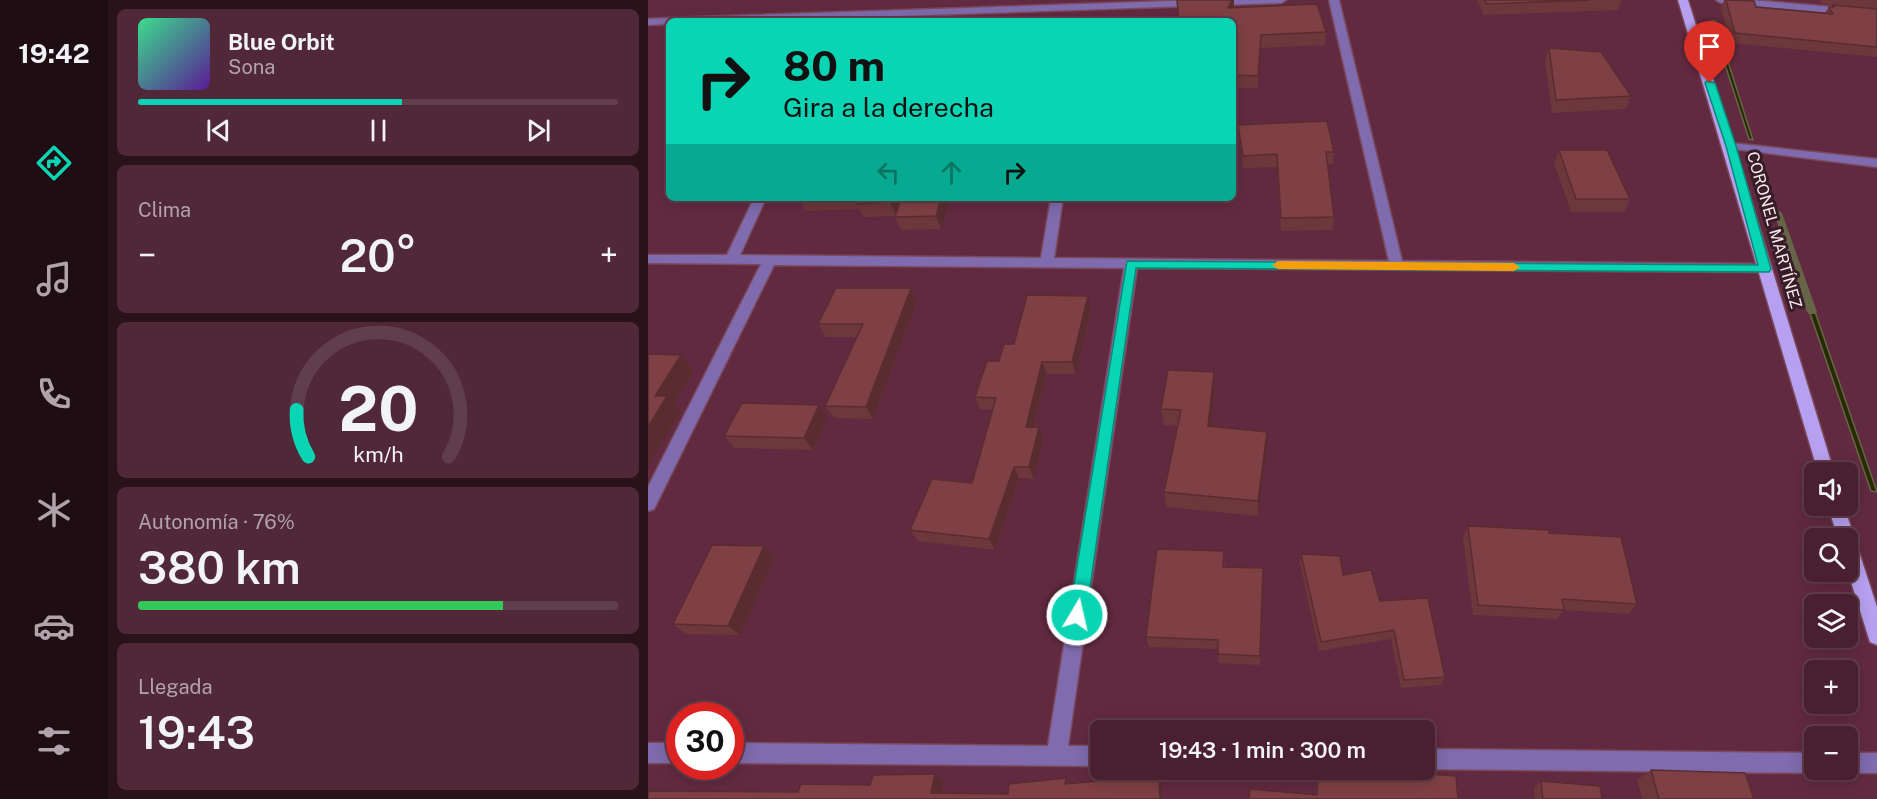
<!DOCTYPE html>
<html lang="es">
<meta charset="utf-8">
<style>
:root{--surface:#4a2030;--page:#512838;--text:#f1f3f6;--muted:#b2a3ab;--line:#613e4c;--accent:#09d5b5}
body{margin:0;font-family:"Public Sans",sans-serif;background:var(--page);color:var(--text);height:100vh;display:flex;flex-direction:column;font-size:22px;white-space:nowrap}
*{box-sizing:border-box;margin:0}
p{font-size:20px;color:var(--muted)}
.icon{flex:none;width:33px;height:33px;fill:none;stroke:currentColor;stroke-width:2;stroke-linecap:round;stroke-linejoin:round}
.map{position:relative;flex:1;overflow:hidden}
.side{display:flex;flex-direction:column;gap:9px;padding:9px;background:#29121a;width:540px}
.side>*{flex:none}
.guide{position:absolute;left:18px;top:18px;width:570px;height:183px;border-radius:9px;box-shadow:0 3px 15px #0003,0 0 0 2px var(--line);background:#09d5b5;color:#111;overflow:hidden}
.tools{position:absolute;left:1156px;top:462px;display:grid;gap:12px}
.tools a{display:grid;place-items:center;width:54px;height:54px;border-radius:9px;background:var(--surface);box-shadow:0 3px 15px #0003,0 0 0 2px var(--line);font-size:30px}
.speed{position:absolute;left:18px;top:702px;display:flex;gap:12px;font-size:30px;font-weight:700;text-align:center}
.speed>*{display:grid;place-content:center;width:78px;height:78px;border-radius:50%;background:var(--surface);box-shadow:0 3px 15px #0003,0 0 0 2px var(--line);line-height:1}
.speed .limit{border:9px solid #d22;background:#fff;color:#111}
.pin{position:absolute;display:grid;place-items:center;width:51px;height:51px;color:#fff;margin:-62px -26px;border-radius:50% 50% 50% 0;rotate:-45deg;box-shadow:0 0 6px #0007}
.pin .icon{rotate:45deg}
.me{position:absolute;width:66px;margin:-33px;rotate:9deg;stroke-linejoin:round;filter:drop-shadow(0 0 4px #0008)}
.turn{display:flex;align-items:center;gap:21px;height:126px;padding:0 18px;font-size:27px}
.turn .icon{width:78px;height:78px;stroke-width:2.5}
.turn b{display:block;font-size:42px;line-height:51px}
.lanes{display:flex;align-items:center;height:57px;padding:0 18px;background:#0003;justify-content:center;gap:30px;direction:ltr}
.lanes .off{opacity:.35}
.big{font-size:45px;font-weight:600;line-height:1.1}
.side .card{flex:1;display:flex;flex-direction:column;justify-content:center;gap:9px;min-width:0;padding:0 21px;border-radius:9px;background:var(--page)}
.side .dial{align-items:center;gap:0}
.dial svg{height:156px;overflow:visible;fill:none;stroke:var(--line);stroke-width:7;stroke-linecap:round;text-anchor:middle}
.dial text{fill:var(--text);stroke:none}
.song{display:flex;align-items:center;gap:18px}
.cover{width:72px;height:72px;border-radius:9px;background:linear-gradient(135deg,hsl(150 70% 55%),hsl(270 70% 35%))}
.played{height:6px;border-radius:3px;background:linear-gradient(90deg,var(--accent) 55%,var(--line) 55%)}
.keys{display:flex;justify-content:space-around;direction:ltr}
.heat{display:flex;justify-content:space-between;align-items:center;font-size:33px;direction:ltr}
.charge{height:9px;border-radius:4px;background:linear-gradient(90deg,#34c759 76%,var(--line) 0)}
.trip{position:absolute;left:442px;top:720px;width:345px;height:60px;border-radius:9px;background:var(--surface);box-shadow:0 3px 15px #0003,0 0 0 2px var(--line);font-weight:600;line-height:60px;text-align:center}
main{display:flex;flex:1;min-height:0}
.tabs{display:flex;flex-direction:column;width:108px;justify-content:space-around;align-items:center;background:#1e0d13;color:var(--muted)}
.tabs .icon{width:42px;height:42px}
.tabs .selected{color:var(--accent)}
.tabs b{font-size:27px;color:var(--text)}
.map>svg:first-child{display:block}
.water{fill:#272c00;stroke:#666548;stroke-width:1.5}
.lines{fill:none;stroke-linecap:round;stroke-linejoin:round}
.stream{fill:#666548;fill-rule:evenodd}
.minor-casing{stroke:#7a495c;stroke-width:3}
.major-casing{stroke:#7a495c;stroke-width:3}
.minor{fill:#7f6bad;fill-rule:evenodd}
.major{fill:#b7a0ef;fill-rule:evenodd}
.wall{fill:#6d373b}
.shaded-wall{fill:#592d30}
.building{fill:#7f4045;stroke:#592d30;stroke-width:1.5}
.route{fill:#09d5b5;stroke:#068a76;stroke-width:1.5}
.slow{fill:#f59e0b}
.labels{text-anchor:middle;stroke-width:6;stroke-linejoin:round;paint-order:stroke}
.street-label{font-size:16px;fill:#faebf0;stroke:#371d27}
</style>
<main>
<nav class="tabs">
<b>19:42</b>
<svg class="icon selected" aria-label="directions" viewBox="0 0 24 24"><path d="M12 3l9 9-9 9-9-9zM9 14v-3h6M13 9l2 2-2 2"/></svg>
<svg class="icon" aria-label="music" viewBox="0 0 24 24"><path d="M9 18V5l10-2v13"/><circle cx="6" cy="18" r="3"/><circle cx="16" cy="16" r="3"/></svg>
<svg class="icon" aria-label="phone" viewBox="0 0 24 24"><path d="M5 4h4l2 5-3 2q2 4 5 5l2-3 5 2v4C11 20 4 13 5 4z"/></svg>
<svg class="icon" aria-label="climate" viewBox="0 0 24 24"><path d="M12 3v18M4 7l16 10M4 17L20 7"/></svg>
<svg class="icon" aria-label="car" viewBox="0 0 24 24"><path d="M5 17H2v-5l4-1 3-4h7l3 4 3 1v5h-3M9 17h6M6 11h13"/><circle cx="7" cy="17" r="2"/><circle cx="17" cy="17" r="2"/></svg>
<svg class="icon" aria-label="filters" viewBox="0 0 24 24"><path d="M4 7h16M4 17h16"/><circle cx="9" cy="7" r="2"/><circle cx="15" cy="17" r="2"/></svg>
</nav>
<section class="side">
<div class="card">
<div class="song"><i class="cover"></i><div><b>Blue Orbit</b><p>Sona</p></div></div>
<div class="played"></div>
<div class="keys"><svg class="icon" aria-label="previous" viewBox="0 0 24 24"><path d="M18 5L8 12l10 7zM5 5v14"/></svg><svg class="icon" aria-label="pause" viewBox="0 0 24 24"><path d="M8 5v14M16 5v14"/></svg><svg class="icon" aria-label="next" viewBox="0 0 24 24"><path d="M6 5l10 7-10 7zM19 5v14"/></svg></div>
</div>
<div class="card"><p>Clima</p>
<div class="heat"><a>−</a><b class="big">20°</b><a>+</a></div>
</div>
<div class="card dial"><svg viewBox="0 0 100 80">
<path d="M14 69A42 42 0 1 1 86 69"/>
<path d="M14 69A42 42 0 0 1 8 45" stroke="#09d5b5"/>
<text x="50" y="56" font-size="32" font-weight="700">20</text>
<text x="50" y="72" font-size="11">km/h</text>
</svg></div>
<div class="card"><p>Autonomía · 76%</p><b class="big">380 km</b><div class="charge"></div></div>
<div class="card"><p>Llegada</p><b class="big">19:43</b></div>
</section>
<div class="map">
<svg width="1229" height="799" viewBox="0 0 1229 799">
<rect width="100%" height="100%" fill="#622a40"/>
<g class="water">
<path d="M1063,21h4l38,119 -4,-1z"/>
<path d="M1157,299l6,1 66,192 -6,-1z"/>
</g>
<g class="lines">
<path class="stream" d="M1130,210l4,3 35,99 -2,2h-6l-2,-2 -33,-99z"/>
<defs>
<g id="minor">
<path d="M552,0h86l-5,3 -524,18h-88v3l-21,1v-6l21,-1z"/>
<path d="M681,0h10l63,261 363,3 5,2 2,3 -2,3 -633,-4 -69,478h33v20l-371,-3v-20l318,3 76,-478 -350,-3 -120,244 -6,2v-24l113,-223 -113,-1v-8h79l27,-57h12l-26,57 301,3 10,-60h12l-9,60 335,3z"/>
<path d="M1068,0h36l125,11v6l-156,-14z"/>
<path d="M1083,143l146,16v8l-150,-19v-4z"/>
<rect x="0" y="743" width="32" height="20"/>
<path d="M777,749l390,4v17h7l-7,3 -390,-4z"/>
<path d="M1200,753h29v20h-29l-7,-3h7z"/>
</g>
<g id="major">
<path d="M1030,0h10l56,177 90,295h-16z"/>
<path d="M1180,506h16l33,101v38l-7,-3 -2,-6 -20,-64v-34h-10z"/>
</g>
</defs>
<use href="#minor" class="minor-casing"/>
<use href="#major" class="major-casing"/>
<use href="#minor" class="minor"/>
<use href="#major" class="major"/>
</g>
<g class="wall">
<path d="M829,0h145l-4,10 -134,5z"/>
<path d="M1076,0h22l10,7 69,6 4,-6h3l1,-2 44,4v48l-147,-14 -9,-35z"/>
<path d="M1172,0h57v9l-55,-5z"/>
<path d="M586,8l92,24 -1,13 -64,3 -3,40h-25z"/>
<path d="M901,48l82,48 -5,13 -74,4 -7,-52z"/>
<path d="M590,125l96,27 -1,12h-5l6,53 -1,13 -52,1 -4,-64 -34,1 -4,-30z"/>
<path d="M911,150l71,49 -6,13h-53l-17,-49z"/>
<path d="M150,198h152l-9,31 -40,1 -6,-13v-1l-32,1 -4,-8 -54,2z"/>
<path d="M269,301l-44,118 -39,-1 -9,-12 32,-69h-31l-8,-13z"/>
<path d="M443,309l-15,65h-29l-14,53 10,12 -9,40 -15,-1 -24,72 -77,-9 -8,-11 62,-47 20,-73 -12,-1 -5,-12 24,-36 15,-17z"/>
<path d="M567,389l-4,38 56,5v15l-9,69 -92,-9 -2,-15 14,-66 -14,-1 -3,-16z"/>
<path d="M180,417l-15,33 -78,-2 -11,-12z"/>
<path d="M820,526l81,7 88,71 -8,10 -65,-4 -7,9 -84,-4 -10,-78z"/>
<path d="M116,546l11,11 -35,78 -54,-1 -13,-10z"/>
<path d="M653,554l42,21 37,26 65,76 -4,8 -40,3 -10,-49 -72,12 -19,-87z"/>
<path d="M577,562v5l38,1 -3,97 -41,-2 -1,-14 -69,-2 -3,-10z"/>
<path d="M670,770l55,4 2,-4 83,29h-209l67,-4v-18z"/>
<path d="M1003,770l103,29h-112l-5,-19z"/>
<path d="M893,781l61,18h-67l-1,-11z"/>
</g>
<g class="shaded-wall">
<path d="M584,0h2v9l-6,-1z"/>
<path d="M613,35v13l-3,40v-12z"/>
<path d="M243,198h10l-5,18 -6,-14z"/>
<path d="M293,198h9l-9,31 -5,-13z"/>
<path d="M263,288l6,13 -44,118 -7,-12z"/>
<path d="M440,296l3,13 -15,65 -4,-12z"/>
<path d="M33,355l13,16 -20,33 7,7 -33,55v-39l7,-31z"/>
<path d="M394,362l5,12 -17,65 -4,-12z"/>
<path d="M566,372l1,17 -6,53 -1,-16z"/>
<path d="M171,405l9,12 -15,33 -9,-12z"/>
<path d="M391,427l4,12 -9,40 -5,-12z"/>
<path d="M619,432v15l-9,69v-15z"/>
<path d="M366,467l5,11 -24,72 -6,-11z"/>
<path d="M116,546l11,11 -35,78 -12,-9z"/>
<path d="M287,774l9,7 -4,18 -9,-6z"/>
<path d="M511,776l3,7v16h-2z"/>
</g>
<g class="building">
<path d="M529,0h55l-4,8 89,-4 9,28 -65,3 -3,41 -25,-1v-54h-9v-3l-1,3h-44z"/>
<path d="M837,0h105l-103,4z"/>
<path d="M1078,0l28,1 2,6 77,7 -4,-7h5l-1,-2 44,4v38l-142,-14z"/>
<path d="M413,17v4h-34l1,-3z"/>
<path d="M297,19v2h-35z"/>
<path d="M901,48l52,4 30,44 -75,4z"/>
<path d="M679,121l7,31h-8l8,65 -53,1 -4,-64 -34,2 -5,-31z"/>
<path d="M911,150h48l23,49h-54z"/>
<path d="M211,198h32l-1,4 -33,2z"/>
<path d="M253,198h40l-5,18 -41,1z"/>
<path d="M188,288h75l-45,119 -41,-1 38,-82h-45z"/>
<path d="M379,295l61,1 -16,66h-30l-16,65h13l-10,40h-15l-25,72 -79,-9 22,-51 40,4 24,-85 -21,-1 12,-36h12l5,-17h10z"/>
<path d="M0,354l33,1 -26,41h12l-19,31z"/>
<path d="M520,370l46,2 -6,54 59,6 -9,69 -94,-9 17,-82 -20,-1z"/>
<path d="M94,403l77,2 -15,33 -80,-2z"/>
<path d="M820,526l81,4v3l72,4 16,67 -75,-5 2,11 -86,-5z"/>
<path d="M64,545l52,1 -36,80 -55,-2z"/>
<path d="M509,549l67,2 -1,16 40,1 -3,88 -42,-2v-14l-72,-3z"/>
<path d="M653,554l39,2 3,19 28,-5 9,31 48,-3 17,79 -41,3 -10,-50 -73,12z"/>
<path d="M670,770l57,4v-4l81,6 2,23h-209l1,-10 67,6z"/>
<path d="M1003,770l94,3 9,26h-95z"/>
<path d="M287,774l-4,19 77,1 1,-10 57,-6 -1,6 94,-8 1,23h-512v-8l150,1 3,-8 69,1 3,-10z"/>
<path d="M893,781l59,5 2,13h-59z"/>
</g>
<path class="route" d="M1059,81l8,2 21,63 35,123 -2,3 -633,-4 -50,347 -3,6 -6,2 -6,-2 -2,-6 58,-354 631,4 -32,-119 -21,-63z"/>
<path class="slow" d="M630,261l236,2 6,4 -6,4 -236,-2 -6,-4z"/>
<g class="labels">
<g class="street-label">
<text transform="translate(1127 230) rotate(74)" y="6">CORONEL MARTÍNEZ</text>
</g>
</g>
</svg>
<div class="tools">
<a><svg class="icon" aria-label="sound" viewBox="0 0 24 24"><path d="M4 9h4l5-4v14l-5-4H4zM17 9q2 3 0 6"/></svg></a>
<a><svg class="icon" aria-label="search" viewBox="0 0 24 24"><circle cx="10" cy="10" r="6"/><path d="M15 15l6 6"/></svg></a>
<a><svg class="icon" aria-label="layers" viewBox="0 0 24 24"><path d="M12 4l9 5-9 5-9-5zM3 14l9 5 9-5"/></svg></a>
<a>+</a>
<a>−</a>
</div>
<div class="speed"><div class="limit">30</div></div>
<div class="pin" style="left:1062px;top:83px;background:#d93025"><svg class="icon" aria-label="arrive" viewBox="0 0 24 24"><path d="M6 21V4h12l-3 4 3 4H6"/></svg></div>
<svg class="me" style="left:429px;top:615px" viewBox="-20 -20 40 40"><circle r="17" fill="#09d5b5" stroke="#fff" stroke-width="3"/><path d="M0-11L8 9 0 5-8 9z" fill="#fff"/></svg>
<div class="trip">19:43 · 1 min · 300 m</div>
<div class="guide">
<div class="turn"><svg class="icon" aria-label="right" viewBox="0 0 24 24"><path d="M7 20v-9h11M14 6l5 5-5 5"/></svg><div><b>80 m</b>Gira a la derecha</div></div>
<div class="lanes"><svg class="icon off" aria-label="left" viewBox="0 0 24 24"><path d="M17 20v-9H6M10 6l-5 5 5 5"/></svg><svg class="icon off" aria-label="ahead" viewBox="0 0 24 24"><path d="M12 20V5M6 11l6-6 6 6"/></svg><svg class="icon" aria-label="right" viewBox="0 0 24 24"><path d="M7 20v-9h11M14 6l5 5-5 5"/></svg></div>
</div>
</div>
</main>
